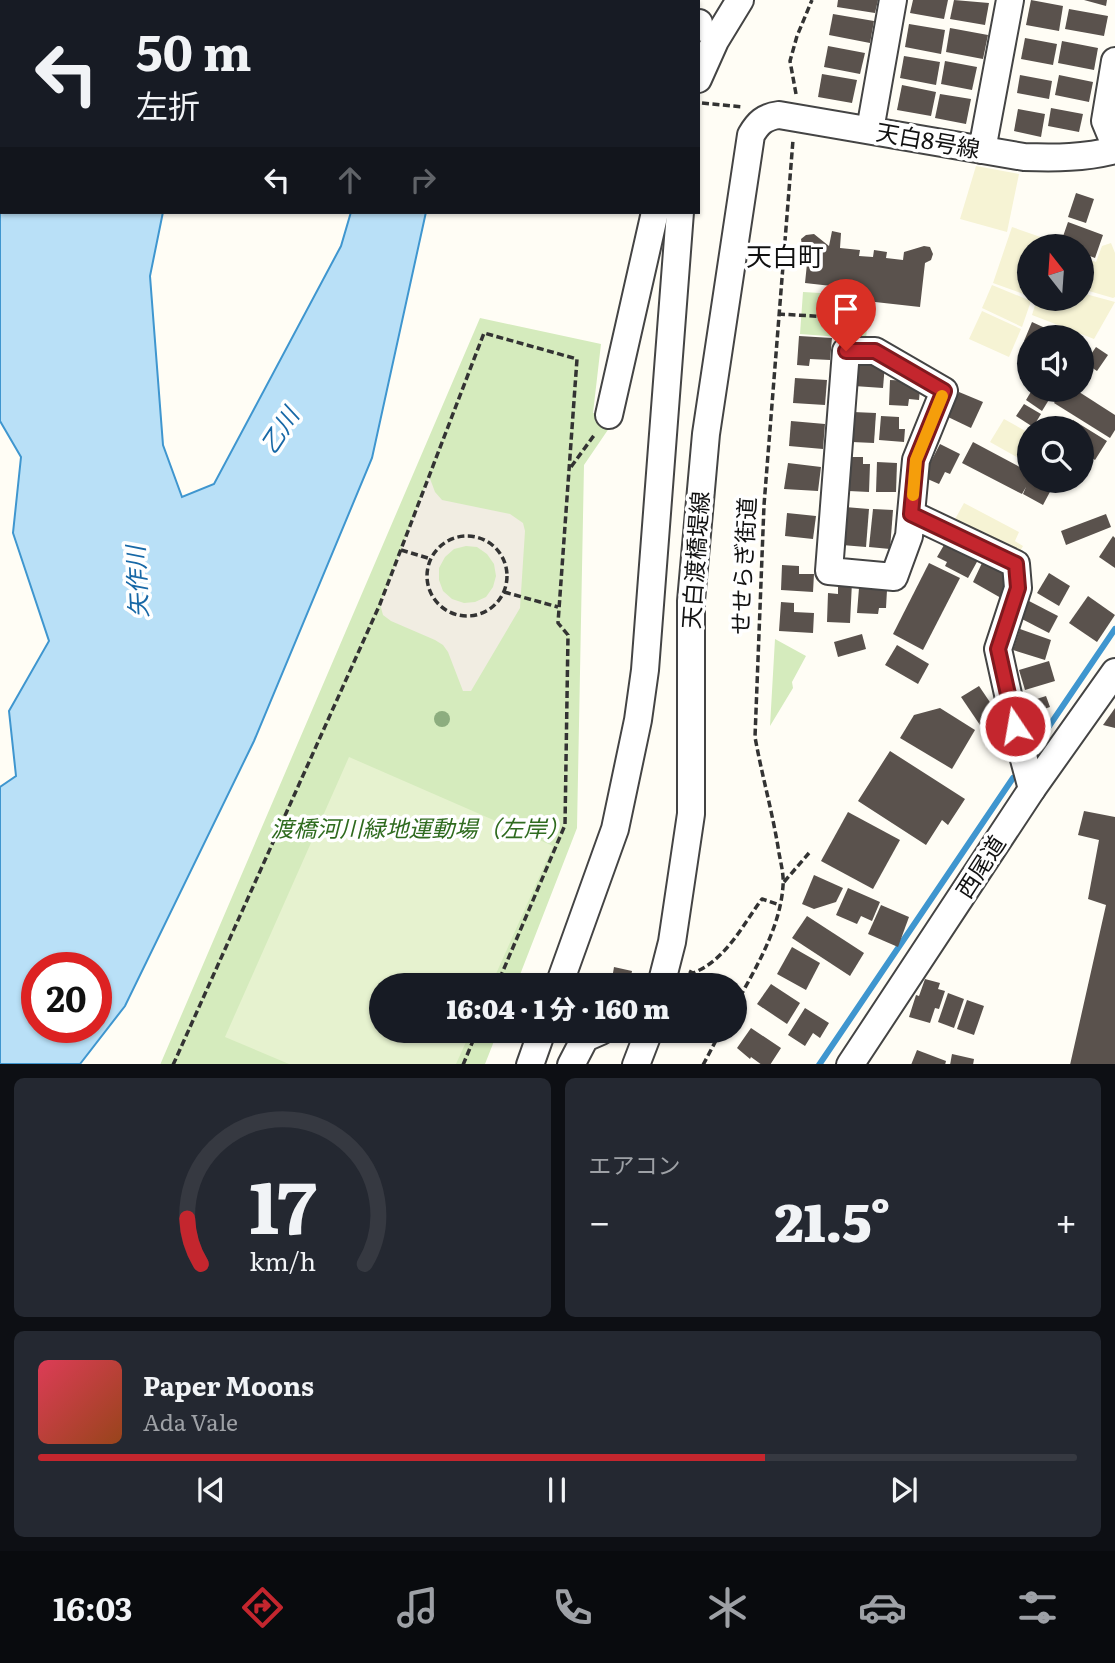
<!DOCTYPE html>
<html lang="ja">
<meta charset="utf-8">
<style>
:root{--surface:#171b24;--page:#242831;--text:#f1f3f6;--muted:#9ea1a6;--line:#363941;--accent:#c4262e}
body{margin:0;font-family:Literata,"Noto Sans JP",serif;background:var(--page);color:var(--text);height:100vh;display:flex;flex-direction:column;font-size:26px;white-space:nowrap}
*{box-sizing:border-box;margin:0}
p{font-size:23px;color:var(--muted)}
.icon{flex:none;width:38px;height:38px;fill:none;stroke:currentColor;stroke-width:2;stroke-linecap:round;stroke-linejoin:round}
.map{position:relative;height:1064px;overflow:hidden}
.side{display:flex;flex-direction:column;gap:14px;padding:14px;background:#0d0f14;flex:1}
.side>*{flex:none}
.hud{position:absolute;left:0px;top:0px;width:700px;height:214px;box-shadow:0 2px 5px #0004;background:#171b24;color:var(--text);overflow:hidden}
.needle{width:46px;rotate:343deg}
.buttons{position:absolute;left:1017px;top:234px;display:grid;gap:14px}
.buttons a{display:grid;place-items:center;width:77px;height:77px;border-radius:50%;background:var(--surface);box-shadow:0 2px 5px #0004;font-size:35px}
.speed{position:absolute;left:21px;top:952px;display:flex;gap:14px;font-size:35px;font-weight:700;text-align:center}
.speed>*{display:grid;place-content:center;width:91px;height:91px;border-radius:50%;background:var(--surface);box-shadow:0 2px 5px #0004;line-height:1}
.speed .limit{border:10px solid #d22;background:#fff;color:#111}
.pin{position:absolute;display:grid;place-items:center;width:60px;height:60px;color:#fff;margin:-72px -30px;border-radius:50% 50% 50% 0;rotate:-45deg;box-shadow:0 0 7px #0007}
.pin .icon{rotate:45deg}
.me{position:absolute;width:77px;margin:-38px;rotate:348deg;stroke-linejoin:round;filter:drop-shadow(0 0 5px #0008)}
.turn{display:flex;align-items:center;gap:24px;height:147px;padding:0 21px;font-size:32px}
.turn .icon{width:91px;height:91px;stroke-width:2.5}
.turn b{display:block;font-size:49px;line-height:60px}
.lanes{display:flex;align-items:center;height:66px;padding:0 21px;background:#0003;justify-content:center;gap:35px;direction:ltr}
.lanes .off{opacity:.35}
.big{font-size:52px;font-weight:800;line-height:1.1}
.side .widget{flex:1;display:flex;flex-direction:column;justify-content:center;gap:10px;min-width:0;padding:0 24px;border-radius:10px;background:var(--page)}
.side .dial{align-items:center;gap:0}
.dial svg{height:182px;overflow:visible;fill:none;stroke:var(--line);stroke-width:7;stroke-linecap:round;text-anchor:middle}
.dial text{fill:var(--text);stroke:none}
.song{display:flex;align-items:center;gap:21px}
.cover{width:84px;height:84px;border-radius:10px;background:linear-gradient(135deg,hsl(350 70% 55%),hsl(20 70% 35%))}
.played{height:7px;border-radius:4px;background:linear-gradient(90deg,var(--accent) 70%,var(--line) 70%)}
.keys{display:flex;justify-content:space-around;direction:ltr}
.heat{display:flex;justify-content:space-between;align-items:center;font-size:38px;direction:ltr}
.side .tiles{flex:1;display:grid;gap:14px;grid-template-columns:1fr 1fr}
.widget:last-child{grid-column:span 2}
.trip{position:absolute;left:369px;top:973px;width:378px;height:70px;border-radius:35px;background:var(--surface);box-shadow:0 2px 5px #0004;font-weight:800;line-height:70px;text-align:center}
.tabs{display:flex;height:112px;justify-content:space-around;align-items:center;background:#090b0e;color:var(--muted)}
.tabs .icon{width:49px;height:49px}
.tabs .selected{color:var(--accent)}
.tabs b{font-size:32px;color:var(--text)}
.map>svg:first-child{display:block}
.farmland{fill:#f6f3d4}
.green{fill:#d5ebbd}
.pitch{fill:#e6f2cf}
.plaza{fill:#f1ede2;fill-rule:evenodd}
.water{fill:#b9e0f7;stroke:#3f96cf;stroke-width:2;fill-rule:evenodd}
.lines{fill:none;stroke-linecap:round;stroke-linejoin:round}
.stream{stroke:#3f96cf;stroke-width:6}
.building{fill:#5a524d}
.minor-casing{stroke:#444;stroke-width:30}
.path{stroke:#333;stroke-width:3.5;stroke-dasharray:7 3.5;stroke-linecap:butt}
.minor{stroke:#fff;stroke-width:26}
.tree{fill:#8dad7f}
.route-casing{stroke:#7f191e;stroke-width:18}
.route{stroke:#c4262e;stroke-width:12}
.slow{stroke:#f59e0b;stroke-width:12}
.labels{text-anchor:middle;stroke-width:7;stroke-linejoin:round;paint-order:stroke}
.street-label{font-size:23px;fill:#111;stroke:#fff}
.park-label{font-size:23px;font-style:italic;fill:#2f6b1f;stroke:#fff}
.water-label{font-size:24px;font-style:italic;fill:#1768a6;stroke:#fff}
.quarter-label{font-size:26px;fill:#111;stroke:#fff}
</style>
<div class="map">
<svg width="1115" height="1065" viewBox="0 0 1115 1065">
<rect width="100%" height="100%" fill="#fffdf5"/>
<g class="farmland">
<path d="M976,166l43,8 -12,58 -47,-13z"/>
<path d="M1012,227l40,14 -2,6h-21v49l-36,-13z"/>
<path d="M1111,243l4,10v44l-2,1 -31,-9v-32l14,5 6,-16z"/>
<path d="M992,285l39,16 -9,26 -40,-19z"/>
<path d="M1082,293l33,9 -21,37 -62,-24 5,-16h45z"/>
<path d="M982,311l39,18 -12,28 -40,-18z"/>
<path d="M1004,419l25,14v31l-39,-22z"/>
<path d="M964,503l55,29 -4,9 8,5 -5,9 -64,-34z"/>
</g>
<g class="green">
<path d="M803,292l35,2v10l31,2 -3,33 -66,-5z"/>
<path d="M480,318l121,26 -8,69 25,2 -34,50 -7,363 -61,157h-134v46h116l-13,33 -325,1z"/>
<path d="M775,639l31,17 -14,26 1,6 -23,38z"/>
</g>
<path class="pitch" d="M349,757l204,89 -62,139h-109v46h89l-15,33h-167l-64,-27z"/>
<path class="plaza" d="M429,476l6,16 7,8 68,14 13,9 2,8 -5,77 -49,83h-8l-15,-39 -5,-7 -8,-5 -44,-19 -8,-6 -3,-11zM466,546l11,1 10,7 7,10 2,12 -3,11 -7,10 -11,5 -11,1 -12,-4 -9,-8 -4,-11v-12l6,-11 9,-8z"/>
<path class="water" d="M0,0h166l-164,2v210h161l-13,64 13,169 19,52 32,-13 127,-238 10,-34h75l-54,246 -118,283 -129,265 -45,58h-80v-277l16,-11 -7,-65 40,-70 -36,-108 8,-76 -21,-36zM37,968h59v59h-59z"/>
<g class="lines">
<g class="stream">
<path d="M1037,744l78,-115"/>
<path d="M819,1065l194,-287"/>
</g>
</g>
<g class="building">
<path d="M838,0h40l-3,13 -38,-6z"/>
<path d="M913,0h35l-4,19 -34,-6z"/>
<path d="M954,0l35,3 -4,22 -35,-6z"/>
<path d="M1031,0l32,6 -4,25 -33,-6z"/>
<path d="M1084,0h23l-1,6z"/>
<path d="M1069,9l39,7 -4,20 -39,-7z"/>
<path d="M833,14l41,7 -4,22 -41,-8z"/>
<path d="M909,24l36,6 -4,24 -36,-7z"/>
<path d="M950,28l38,7 -5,24 -37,-7z"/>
<path d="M1025,38l32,6 -4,21 -32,-6z"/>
<path d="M1062,41l36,7 -4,22 -36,-7z"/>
<path d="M828,46l37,7 -5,21 -36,-7z"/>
<path d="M904,56l36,6 -4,23 -36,-7z"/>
<path d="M945,61l32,6 -5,23 -31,-6z"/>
<path d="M822,74l35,6 -5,23 -34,-6z"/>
<path d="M1020,75l32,6 -3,18 -32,-6z"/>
<path d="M1059,75l34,7 -4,20 -34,-7z"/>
<path d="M902,85l34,7 -5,24 -34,-6z"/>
<path d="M940,94l31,5 -5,25 -31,-6z"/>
<path d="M1051,108l32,6 -4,18 -31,-6z"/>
<path d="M1018,109l27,5 -4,23 -27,-6z"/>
<path d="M1076,193l18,6 -8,24 -18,-6z"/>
<path d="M1068,222l35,13 -8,23 -13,-5v-6l-22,-2z"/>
<path d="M832,231l9,2 -1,15 20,2 -1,6 14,1 1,-7 13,2 -1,6 17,2 1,-8 20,-6 6,1 3,7 -2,6 -6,3 -5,44 -72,-8 1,-11 -44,-5 3,-29 -6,-8 -1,-7 5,-4 8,-1 15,12z"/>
<path d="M1032,322l24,11 -2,5h-25v5l-5,-2z"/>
<path d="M799,336l33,2 -2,22 -20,-1 -1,7 -12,-1z"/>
<path d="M1096,347l12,8 -11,16 -12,-8z"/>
<path d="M855,362l30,2 -2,24 -29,-2z"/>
<path d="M795,378l32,2 -2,25 -32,-2z"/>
<path d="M890,380l21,1v7l9,1 -1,11 -10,-1 -1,7 -19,-1z"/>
<path d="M1032,390h23l-13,21 -16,-11z"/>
<path d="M1062,390h14l39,25v15l-5,8 -56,-35z"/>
<path d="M959,392l24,10 -12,26 -23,-11z"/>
<path d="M1024,404l17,10 -8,13 -17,-11z"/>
<path d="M853,412l23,1 -2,30 -22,-1z"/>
<path d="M881,416l18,1v12h6l-1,13 -25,-2z"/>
<path d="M1073,420l34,21 -12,19 -13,-9v-22h-14z"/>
<path d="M791,421l34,3 -2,25 -34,-3z"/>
<path d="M973,442l56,30v9h12l11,7 -9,17 -20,-11 3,-7 -4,7 -60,-31z"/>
<path d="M940,444l20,10 -10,20 -5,-2 -6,12 -16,-7z"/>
<path d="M850,457h13v7h7l-1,28 -20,-1z"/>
<path d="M877,462l20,1 -1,29h-20z"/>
<path d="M788,463l33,4 -3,24 -34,-2z"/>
<path d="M845,507l24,2 -3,38 -24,-2z"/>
<path d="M873,509l20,1 -3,39 -21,-2z"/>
<path d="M787,513l29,3 -3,23 -28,-3z"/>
<path d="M1106,514l5,13 -45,18 -5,-14z"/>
<path d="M1113,536l2,2v30l-16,-11z"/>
<path d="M944,545l9,5 2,-3 23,13 -10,18 -23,-12 2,-4 -10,-5z"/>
<path d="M929,563l31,15 -37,72 -30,-16z"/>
<path d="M982,563l22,11 3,12 -6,12 -28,-16z"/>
<path d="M782,565l17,1v8h15l-1,18 -32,-2z"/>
<path d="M1049,573l21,13 -11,20 -22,-13z"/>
<path d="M838,582h14l-2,41 -23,-1 1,-29 10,1z"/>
<path d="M859,588l28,2 -1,18h-7l-1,6 -21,-1z"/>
<path d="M1088,596l27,19 -18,27 -28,-19z"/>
<path d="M1029,601l29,15 -9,17 -29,-15z"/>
<path d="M781,602l13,1v9l20,1 -1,20 -34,-2z"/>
<path d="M1020,629l31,11 -6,20 -32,-10z"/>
<path d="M862,634l4,15 -28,8 -4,-15z"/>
<path d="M897,645l32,19 -11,20 -33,-19z"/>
<path d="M1049,661l6,20 -30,9 -6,-20z"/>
<path d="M979,686l21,31 -18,11 -21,-31z"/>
<path d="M1046,696l4,11 -12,4 3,9 -16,6 -7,-21z"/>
<path d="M940,708l35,22 -23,39 -52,-31 14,-23z"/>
<path d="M1115,708v20l-12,-3z"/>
<path d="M890,751l75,48 -17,26 -6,-5 -16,25 -68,-44z"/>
<path d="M1084,811l31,6v248h-45l36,-160 -18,-6 11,-59 -21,-5z"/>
<path d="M848,812l52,28 -27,49 -52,-28z"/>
<path d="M814,875l29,13 -7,14 -22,7 -12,-5z"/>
<path d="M848,888l32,14 -8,19 -11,-5 -4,8 -21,-9z"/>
<path d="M881,905l28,12 -11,30 -30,-13z"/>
<path d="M807,916l57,37 -14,23 -58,-38z"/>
<path d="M792,947l28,16 -14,27 -29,-16z"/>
<path d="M614,967l18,4 -3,14h-18z"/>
<path d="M925,979l15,4 -2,6 7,2 -6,18 -4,-1 -5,15 -21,-6 7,-22 3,1z"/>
<path d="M771,984l29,19 -13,21 -30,-20z"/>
<path d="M948,993l16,6 -10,29 -16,-6z"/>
<path d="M967,1000l17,6 -10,29 -17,-6z"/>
<path d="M805,1008l24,15 -9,15 -7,-5 -8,13 -17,-11z"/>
<path d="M751,1028l30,20 -11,17h-8l-11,-8 -1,2 -13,-11z"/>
<path d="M917,1050l29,11 -1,4h-34z"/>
<path d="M952,1054l22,5 -1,6h-23z"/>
</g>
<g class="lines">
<defs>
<g id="minor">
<path d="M698,28l1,-5"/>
<path d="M1115,61l-10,60 10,24"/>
<path d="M698,79l17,-38 25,-41"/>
<path d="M870,130l23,-130"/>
<path d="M982,150l28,-150"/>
<path d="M609,415l46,-203"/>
<path d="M911,514l5,-54 28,-69 -69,-40h-29l-17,220 65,6 15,-41 2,-22 105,50 2,24 -20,61 17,77 17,63"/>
<path d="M559,985l56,-156 23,-109 7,-50 35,-458"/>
<path d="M661,985l11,-43 19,-128v-213l15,-167 45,-299c7,-12 13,-18 28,-20l245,42c32,1 60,1 91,-7"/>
<path d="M530,1065l12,-34"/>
<path d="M571,1065l14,-27 16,-7"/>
<path d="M636,1065l13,-34"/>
<path d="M850,1065l182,-276 83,-117"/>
</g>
</defs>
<use href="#minor" class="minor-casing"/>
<g class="path">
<path d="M796,94l-6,-33 7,-25 15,-36"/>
<path d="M702,103l41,4"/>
<path d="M778,314l53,3 11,3 5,8"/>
<path d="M571,467l24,-33"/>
<circle cx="467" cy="576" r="40"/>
<path d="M401,550l30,9"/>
<path d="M504,592l54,15"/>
<path d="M784,882l25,-29"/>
<path d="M689,971l4,2c33,-13 49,-47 69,-74l18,6"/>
<path d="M735,1006c20,-37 45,-77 48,-120 1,-11 -2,-22 -4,-33 -6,-39 -17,-77 -24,-116l9,-232 29,-365"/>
<path d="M173,1065l207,-461 104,-271 93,26 -19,264 10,12 -3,190 -68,160"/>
<path d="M463,1065l14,-34"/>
<path d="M703,1065l18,-34"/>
</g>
<use href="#minor" class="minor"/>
</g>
<circle class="tree" cx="442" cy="719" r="8"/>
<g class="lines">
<defs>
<path id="route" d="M846,351h29l69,40 -28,69 -5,54 105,50 2,24 -20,61 17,77"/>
</defs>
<use href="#route" class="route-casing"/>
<use href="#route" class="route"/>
<path class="slow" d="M913,495l3,-35 26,-64"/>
</g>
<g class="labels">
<g class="street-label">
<text transform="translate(928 141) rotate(10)" y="8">天白8号線</text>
<text transform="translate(696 560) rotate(-86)" y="8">天白渡橋堤線</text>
<text transform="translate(744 566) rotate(-87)" y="8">せせらぎ街道</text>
<text transform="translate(981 867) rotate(-57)" y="8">西尾道</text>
</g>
<g class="park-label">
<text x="420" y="837">渡橋河川緑地運動場（左岸）</text>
</g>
<g class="water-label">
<text transform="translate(280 431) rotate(-57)" y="8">乙川</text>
<text transform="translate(138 582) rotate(-93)" y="8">矢作川</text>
</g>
<g class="quarter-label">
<text x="785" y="266">天白町</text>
</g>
</g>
</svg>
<div class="buttons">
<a><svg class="needle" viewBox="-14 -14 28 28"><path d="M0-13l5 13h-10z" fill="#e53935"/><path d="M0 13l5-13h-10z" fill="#9ea1a6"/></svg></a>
<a><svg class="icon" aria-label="sound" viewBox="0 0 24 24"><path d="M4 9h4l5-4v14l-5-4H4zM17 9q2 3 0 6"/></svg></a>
<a><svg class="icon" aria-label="search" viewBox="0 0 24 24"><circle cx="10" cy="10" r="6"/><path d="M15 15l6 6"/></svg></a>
</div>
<div class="speed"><div class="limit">20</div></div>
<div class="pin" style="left:846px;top:351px;background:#d93025"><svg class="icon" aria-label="arrive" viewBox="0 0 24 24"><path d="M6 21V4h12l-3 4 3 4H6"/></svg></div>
<svg class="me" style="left:1015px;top:726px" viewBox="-20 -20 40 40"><circle r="17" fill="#c4262e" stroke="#fff" stroke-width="3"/><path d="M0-11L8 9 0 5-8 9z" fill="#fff"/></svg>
<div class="trip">16:04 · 1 分 · 160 m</div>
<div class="hud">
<div class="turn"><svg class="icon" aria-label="left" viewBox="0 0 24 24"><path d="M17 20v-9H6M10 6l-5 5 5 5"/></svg><div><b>50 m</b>左折</div></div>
<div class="lanes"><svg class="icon" aria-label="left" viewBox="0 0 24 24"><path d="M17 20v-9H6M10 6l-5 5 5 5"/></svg><svg class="icon off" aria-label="ahead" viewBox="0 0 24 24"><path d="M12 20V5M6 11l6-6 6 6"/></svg><svg class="icon off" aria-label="right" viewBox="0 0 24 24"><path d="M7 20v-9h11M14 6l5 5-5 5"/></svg></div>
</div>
</div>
<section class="side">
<div class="tiles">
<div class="widget dial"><svg viewBox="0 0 100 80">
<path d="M14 69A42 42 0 1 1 86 69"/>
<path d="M14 69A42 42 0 0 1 8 49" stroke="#c4262e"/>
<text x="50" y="56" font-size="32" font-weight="700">17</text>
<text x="50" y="72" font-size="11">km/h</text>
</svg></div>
<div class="widget"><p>エアコン</p>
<div class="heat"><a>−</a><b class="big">21.5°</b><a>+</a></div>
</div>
<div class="widget">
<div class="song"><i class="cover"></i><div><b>Paper Moons</b><p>Ada Vale</p></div></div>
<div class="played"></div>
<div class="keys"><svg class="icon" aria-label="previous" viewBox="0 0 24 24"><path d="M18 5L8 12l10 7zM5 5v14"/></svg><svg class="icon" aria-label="pause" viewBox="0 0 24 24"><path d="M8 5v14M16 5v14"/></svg><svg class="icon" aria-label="next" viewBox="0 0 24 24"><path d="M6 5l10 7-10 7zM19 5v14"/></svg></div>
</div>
</div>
</section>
<nav class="tabs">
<b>16:03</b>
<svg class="icon selected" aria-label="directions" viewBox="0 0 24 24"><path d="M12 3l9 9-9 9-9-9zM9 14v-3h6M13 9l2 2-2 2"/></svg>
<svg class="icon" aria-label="music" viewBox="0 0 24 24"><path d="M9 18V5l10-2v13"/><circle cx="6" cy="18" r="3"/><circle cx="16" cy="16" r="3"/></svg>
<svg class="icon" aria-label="phone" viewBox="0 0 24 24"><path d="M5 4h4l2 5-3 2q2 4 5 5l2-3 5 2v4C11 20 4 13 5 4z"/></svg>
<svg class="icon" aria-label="climate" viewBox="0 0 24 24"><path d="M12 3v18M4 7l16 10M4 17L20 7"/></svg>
<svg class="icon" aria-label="car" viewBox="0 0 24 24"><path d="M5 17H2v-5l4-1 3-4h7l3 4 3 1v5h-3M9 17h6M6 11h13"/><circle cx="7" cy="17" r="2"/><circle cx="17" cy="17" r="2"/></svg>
<svg class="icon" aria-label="filters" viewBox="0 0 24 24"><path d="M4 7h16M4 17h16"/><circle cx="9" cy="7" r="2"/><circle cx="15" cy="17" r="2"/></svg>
</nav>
